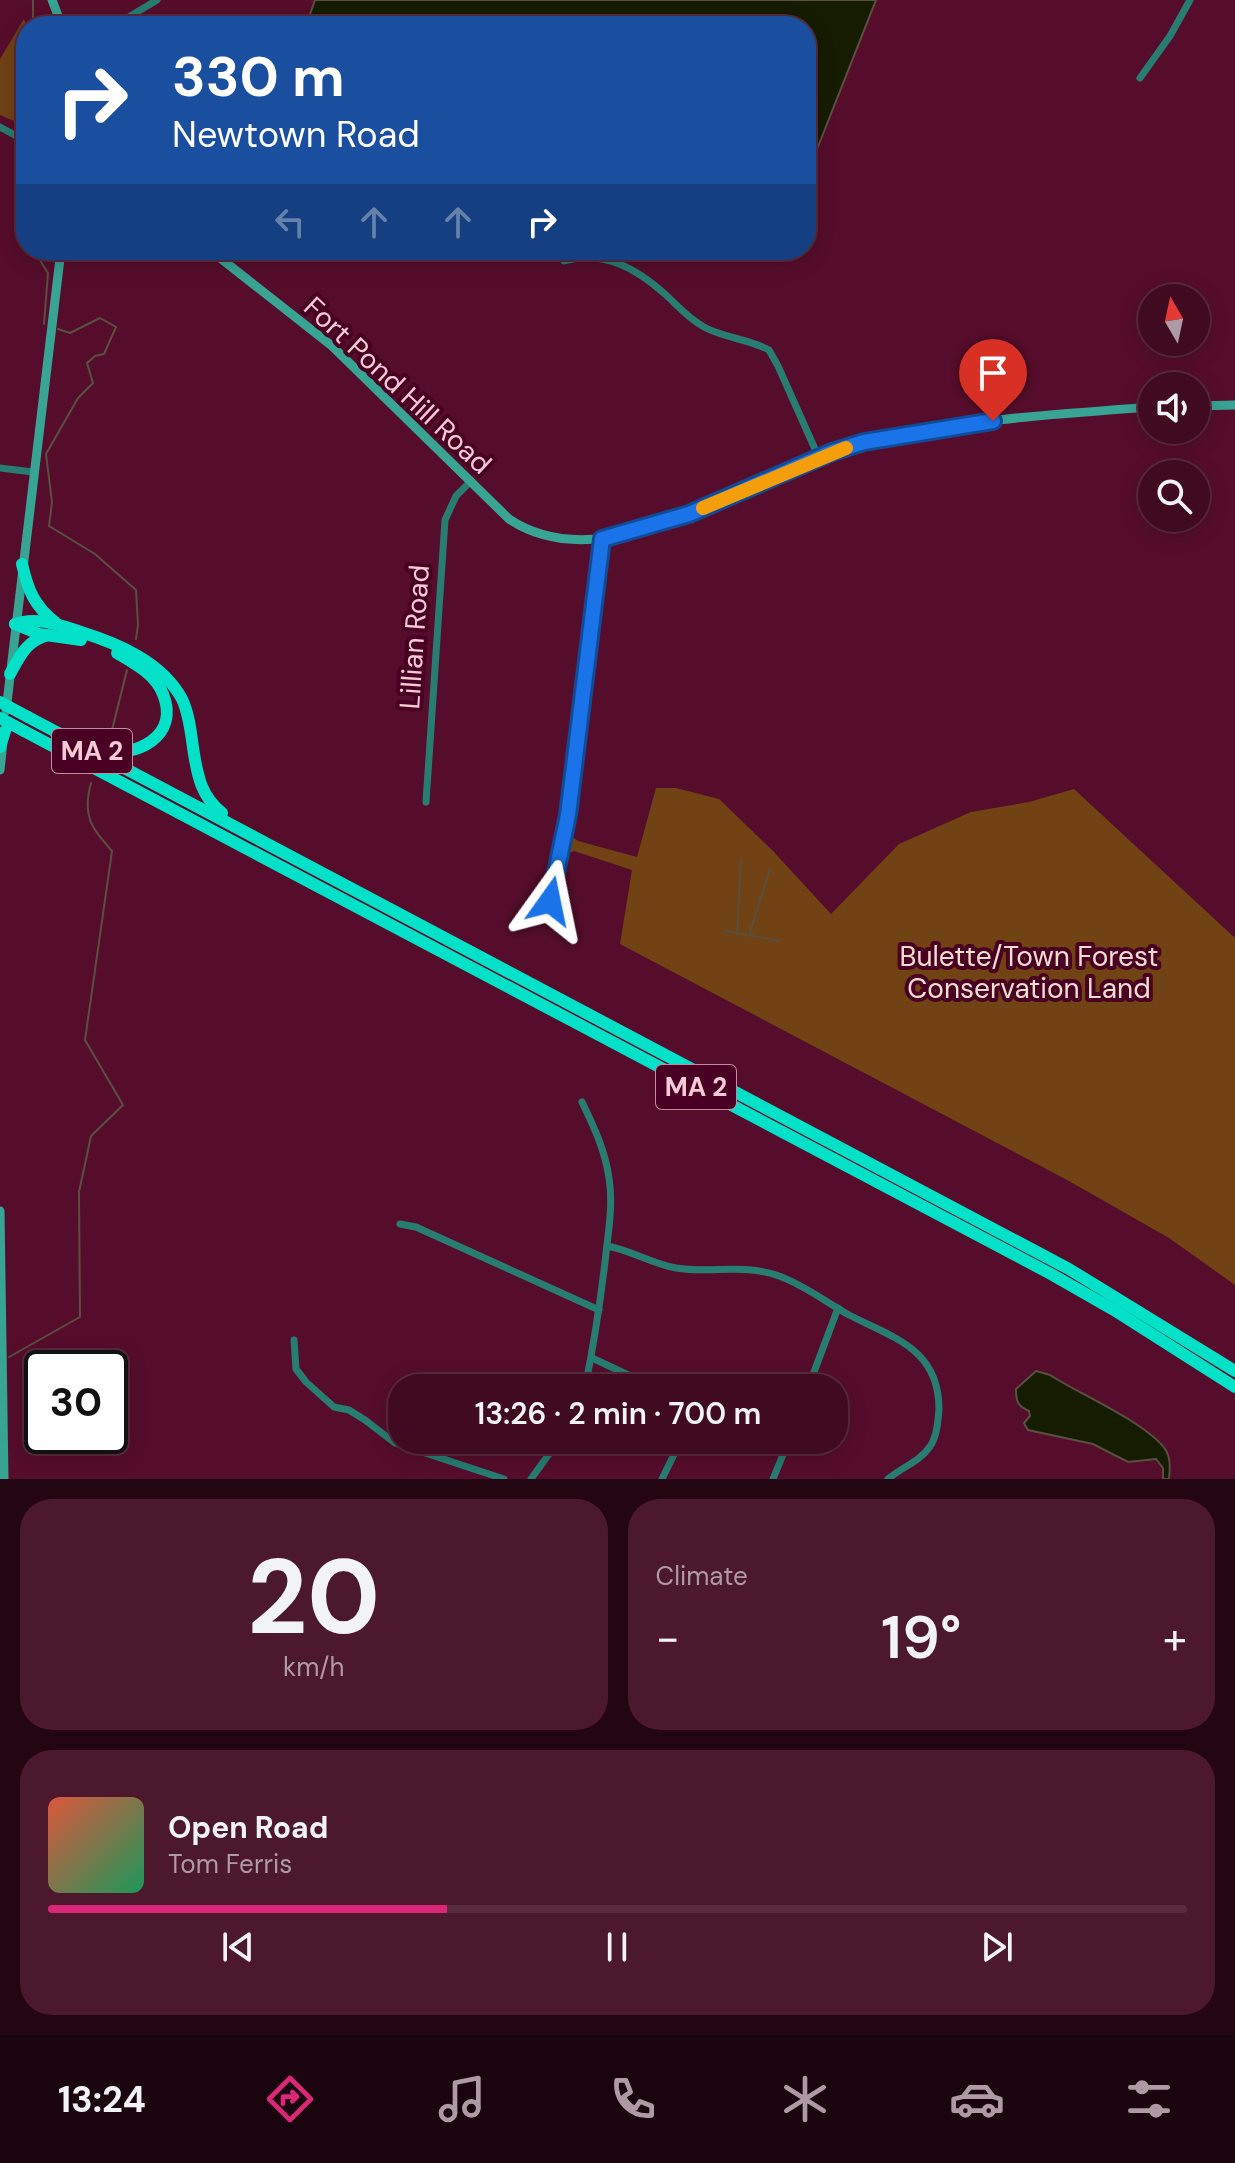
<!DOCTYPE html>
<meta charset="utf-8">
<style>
:root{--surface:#400a20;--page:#4b182d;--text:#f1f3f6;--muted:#ae9aa5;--line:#592b3e;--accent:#db2777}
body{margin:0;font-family:"DM Sans",sans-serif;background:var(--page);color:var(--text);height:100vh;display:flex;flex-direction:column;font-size:30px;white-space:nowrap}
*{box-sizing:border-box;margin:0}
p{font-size:26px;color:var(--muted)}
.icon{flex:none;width:44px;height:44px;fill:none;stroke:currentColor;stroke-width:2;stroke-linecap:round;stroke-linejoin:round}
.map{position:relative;height:1479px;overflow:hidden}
.details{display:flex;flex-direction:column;gap:20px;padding:20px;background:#230612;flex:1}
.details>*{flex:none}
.guide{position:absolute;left:16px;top:16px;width:800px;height:244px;border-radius:32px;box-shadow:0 4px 20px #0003,0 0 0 2px var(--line);background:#1a4fa0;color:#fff;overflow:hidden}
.needle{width:52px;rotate:351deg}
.tools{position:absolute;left:1138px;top:284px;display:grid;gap:16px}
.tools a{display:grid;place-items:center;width:72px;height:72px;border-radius:50%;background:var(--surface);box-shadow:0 4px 20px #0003,0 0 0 2px var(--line);font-size:40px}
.speed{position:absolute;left:24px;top:1350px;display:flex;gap:16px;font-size:40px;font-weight:700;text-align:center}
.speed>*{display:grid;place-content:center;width:104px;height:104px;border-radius:50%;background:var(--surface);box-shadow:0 4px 20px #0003,0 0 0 2px var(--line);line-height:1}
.speed .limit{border:4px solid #111;border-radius:12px;background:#fff;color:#111}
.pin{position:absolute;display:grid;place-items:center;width:68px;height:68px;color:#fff;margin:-82px -34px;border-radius:50% 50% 50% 0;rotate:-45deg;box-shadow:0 0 8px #0007}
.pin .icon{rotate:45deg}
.me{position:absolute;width:88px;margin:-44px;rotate:12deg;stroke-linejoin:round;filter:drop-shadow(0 0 6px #0008)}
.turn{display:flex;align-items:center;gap:28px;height:168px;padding:0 24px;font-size:36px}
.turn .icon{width:104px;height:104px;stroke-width:2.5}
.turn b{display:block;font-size:56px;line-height:68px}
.lanes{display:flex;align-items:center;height:76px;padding:0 24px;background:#0003;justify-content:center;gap:40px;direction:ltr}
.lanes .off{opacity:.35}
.big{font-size:60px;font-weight:600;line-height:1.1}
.details .tile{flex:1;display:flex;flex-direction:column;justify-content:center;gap:12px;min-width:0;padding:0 28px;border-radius:32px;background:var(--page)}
.details .dial{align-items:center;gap:0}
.dial b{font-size:104px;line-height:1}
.song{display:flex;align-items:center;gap:24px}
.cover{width:96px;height:96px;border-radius:12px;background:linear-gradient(135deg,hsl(10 70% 55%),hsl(150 70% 35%))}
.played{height:8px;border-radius:4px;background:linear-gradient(90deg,var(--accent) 35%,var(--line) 35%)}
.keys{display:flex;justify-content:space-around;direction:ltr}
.heat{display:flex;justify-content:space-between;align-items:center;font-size:44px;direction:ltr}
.details .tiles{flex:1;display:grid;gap:20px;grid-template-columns:1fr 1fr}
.tile:last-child{grid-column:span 2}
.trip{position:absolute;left:388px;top:1374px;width:460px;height:80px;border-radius:32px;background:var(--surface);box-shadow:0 4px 20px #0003,0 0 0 2px var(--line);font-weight:600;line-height:80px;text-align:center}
.dock{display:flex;height:128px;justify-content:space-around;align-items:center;background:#1a040d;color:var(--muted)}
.dock .icon{width:56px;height:56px}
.dock .current{color:var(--accent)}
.dock b{font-size:36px;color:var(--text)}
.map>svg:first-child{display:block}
.green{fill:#704214}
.water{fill:#151c00;stroke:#595040;stroke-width:2}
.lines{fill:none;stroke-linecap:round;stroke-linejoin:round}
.stream{stroke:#595040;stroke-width:2}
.street{stroke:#277d70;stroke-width:7}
.secondary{stroke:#38a494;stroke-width:9}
.highway{stroke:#03e2c9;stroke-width:12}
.highway-bridge{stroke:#03e2c9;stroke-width:12}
.route-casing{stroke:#114b97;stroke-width:20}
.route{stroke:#1a73e8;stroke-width:14}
.slow{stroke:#f59e0b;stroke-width:14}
.labels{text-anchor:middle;stroke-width:8;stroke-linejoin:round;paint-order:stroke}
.shield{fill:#490022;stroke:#c38d9f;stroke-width:2}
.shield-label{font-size:26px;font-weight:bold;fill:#f7cad5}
.street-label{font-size:28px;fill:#f7cad5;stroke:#490022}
.park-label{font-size:28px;fill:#f2dece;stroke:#490022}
</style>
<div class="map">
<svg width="1235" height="1479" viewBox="0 0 1235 1479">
<rect width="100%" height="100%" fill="#560d2b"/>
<g class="green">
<path d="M24,19l2,7v100l-26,-11v-56z"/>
<path d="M656,788h20l43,11 53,51 59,64 68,-70 72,-32 58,-10 45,-13 161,149v347l-66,-47 -100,-57 -449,-237 12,-74 -58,-19 -10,4 4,-21 10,7 59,16z"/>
</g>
<g class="water">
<path d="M315,0h561l-70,177v-151h-500z"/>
<path d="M1036,1371l14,4c29,19 97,48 115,74 6,9 5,19 4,30h-6v-11l-7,-9 -28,3 -35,-18 -65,-14 -4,-7 6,-7 -1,-5c-11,-5 -13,-9 -13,-22z"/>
</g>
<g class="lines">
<g class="stream">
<path d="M33,0v26"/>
<path d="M43,250l-2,12 7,11 -4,51"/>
<path d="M58,329l12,4 30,-15 16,9 -12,27 -9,2 -8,7 6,20 -15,15 -32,56 6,48 -3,24 46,28 41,36 2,35 -2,14"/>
<path d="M110,738l17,-68"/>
<path d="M725,931l55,10"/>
<path d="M737,934l4,-74"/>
<path d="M749,936l21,-67"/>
<path d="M9,1357l71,-40 -1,-125 12,-56 32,-31 -38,-65 27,-189c-21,-24 -30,-35 -21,-68"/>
</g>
<g class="street">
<path d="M114,26l43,-26"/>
<path d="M1140,78l30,-42 20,-36"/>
<path d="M0,127l26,14"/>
<path d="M564,261c40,-11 72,7 102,34 13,12 22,23 38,32 20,11 45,12 65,23l9,16 41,92"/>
<path d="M0,468l33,4"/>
<path d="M426,802l19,-282 11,-24 14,-14"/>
<path d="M550,901l18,-86 34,-276"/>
<path d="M582,1102c12,25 23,48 27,76 4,24 0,50 -3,75 -5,45 -12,90 -21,135"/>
<path d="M400,1224l16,3 183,83"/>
<path d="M607,1246c24,4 45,18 69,22 37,6 66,-5 103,8 25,9 47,26 70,39 45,23 90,34 90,94 -1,12 -2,26 -8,36 -10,16 -29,22 -43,34"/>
<path d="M294,1340l2,29 10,13 28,25 15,3 16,10 30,23 109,36"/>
<path d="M592,1358l64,30"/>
<path d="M808,1388l30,-80"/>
<path d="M767,1440l19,9"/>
<path d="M531,1479l28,-39"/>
<path d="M662,1479l19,-39"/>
<path d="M773,1479l16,-39"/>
</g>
<g class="secondary">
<path d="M52,0l10,26"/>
<path d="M210,250l122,96 177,173c103,69 256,-54 360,-78 92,-21 188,-27 283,-34"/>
<path d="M1196,406l39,-1"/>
<path d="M6,711l55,-461"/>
<path d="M0,770l3,-28"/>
<path d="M0,1211l4,268"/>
</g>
<g class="highway">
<path d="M22,564c6,26 12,42 34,59"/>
<path d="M15,624c21,-8 45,1 66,8 38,12 81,30 101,67 8,17 9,37 12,55 4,24 8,43 28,59"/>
<path d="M15,624l24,10 42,6"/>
<path d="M10,674c10,-18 16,-33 38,-39"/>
<path d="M28,717l1041,552 166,102"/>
<path d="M24,731l1027,543 63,36 121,77"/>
<path d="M0,747l5,-16"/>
<path d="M100,751c37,7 80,-15 63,-57 -8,-20 -29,-31 -46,-41"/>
</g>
<g class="highway-bridge">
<path d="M0,702l28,15"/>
<path d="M0,718l24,13"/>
</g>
</g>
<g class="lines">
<defs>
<path id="route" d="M550,901l18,-86 34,-276 87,-25 143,-62 32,-10 129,-21"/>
</defs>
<use href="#route" class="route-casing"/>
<use href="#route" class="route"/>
<path class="slow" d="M703,508l143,-60"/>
</g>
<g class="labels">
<g class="shield">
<rect x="52" y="729" width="80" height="44" rx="6"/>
<rect x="656" y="1065" width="80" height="44" rx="6"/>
</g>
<g class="shield-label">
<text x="92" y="760">MA 2</text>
<text x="696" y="1096">MA 2</text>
</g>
<g class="street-label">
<text transform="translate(398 385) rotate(43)" y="10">Fort Pond Hill Road</text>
<text transform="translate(414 637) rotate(-86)" y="10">Lillian Road</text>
</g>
<g class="park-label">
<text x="1029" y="966">Bulette/Town Forest<tspan x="1029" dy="32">Conservation Land</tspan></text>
</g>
</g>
</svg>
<div class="tools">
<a><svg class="needle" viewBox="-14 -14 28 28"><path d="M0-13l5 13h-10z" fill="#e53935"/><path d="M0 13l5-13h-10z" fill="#ae9aa5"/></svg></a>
<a><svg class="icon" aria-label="sound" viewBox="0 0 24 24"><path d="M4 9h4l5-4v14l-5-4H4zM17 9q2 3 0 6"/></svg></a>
<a><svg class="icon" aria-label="search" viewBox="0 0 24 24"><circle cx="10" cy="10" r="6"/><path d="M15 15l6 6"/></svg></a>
</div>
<div class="speed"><div class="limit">30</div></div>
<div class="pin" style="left:993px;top:421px;background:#d93025"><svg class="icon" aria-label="arrive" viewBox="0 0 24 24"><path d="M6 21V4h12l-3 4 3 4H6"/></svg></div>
<svg class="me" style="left:550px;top:901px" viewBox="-20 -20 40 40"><path d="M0-17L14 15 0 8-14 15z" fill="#1a73e8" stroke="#fff" stroke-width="4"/></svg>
<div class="trip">13:26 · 2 min · 700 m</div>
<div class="guide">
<div class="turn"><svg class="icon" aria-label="right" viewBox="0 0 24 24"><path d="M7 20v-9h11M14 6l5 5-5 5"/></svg><div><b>330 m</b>Newtown Road</div></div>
<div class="lanes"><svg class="icon off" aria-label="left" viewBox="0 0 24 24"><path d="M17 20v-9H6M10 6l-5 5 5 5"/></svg><svg class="icon off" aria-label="ahead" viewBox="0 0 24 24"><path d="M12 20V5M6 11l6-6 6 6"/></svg><svg class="icon off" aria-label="ahead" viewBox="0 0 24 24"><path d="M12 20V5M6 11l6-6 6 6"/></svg><svg class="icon" aria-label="right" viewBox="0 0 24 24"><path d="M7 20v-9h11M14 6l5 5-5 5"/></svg></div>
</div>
</div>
<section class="details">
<div class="tiles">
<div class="tile dial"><b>20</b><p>km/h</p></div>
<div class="tile"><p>Climate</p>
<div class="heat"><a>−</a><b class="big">19°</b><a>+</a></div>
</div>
<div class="tile">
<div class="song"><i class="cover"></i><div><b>Open Road</b><p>Tom Ferris</p></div></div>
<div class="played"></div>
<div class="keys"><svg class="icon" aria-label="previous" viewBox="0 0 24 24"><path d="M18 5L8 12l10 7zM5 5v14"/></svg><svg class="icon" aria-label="pause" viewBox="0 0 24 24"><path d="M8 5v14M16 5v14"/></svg><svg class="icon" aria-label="next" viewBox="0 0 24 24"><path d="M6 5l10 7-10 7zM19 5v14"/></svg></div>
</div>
</div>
</section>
<nav class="dock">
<b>13:24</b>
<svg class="icon current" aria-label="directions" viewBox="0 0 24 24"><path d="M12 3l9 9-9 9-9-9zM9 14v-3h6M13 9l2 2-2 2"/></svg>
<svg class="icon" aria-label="music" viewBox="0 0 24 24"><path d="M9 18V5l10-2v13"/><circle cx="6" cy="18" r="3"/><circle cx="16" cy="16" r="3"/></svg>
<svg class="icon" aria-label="phone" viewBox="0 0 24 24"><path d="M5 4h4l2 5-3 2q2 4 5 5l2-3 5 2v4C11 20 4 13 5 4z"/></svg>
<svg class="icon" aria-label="climate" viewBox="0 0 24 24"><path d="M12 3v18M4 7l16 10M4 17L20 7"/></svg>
<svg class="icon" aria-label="car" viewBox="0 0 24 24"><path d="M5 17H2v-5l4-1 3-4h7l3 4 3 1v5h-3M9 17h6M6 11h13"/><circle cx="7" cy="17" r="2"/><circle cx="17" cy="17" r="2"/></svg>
<svg class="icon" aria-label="filters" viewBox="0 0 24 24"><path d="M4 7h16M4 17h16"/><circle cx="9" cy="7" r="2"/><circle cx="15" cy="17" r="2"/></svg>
</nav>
